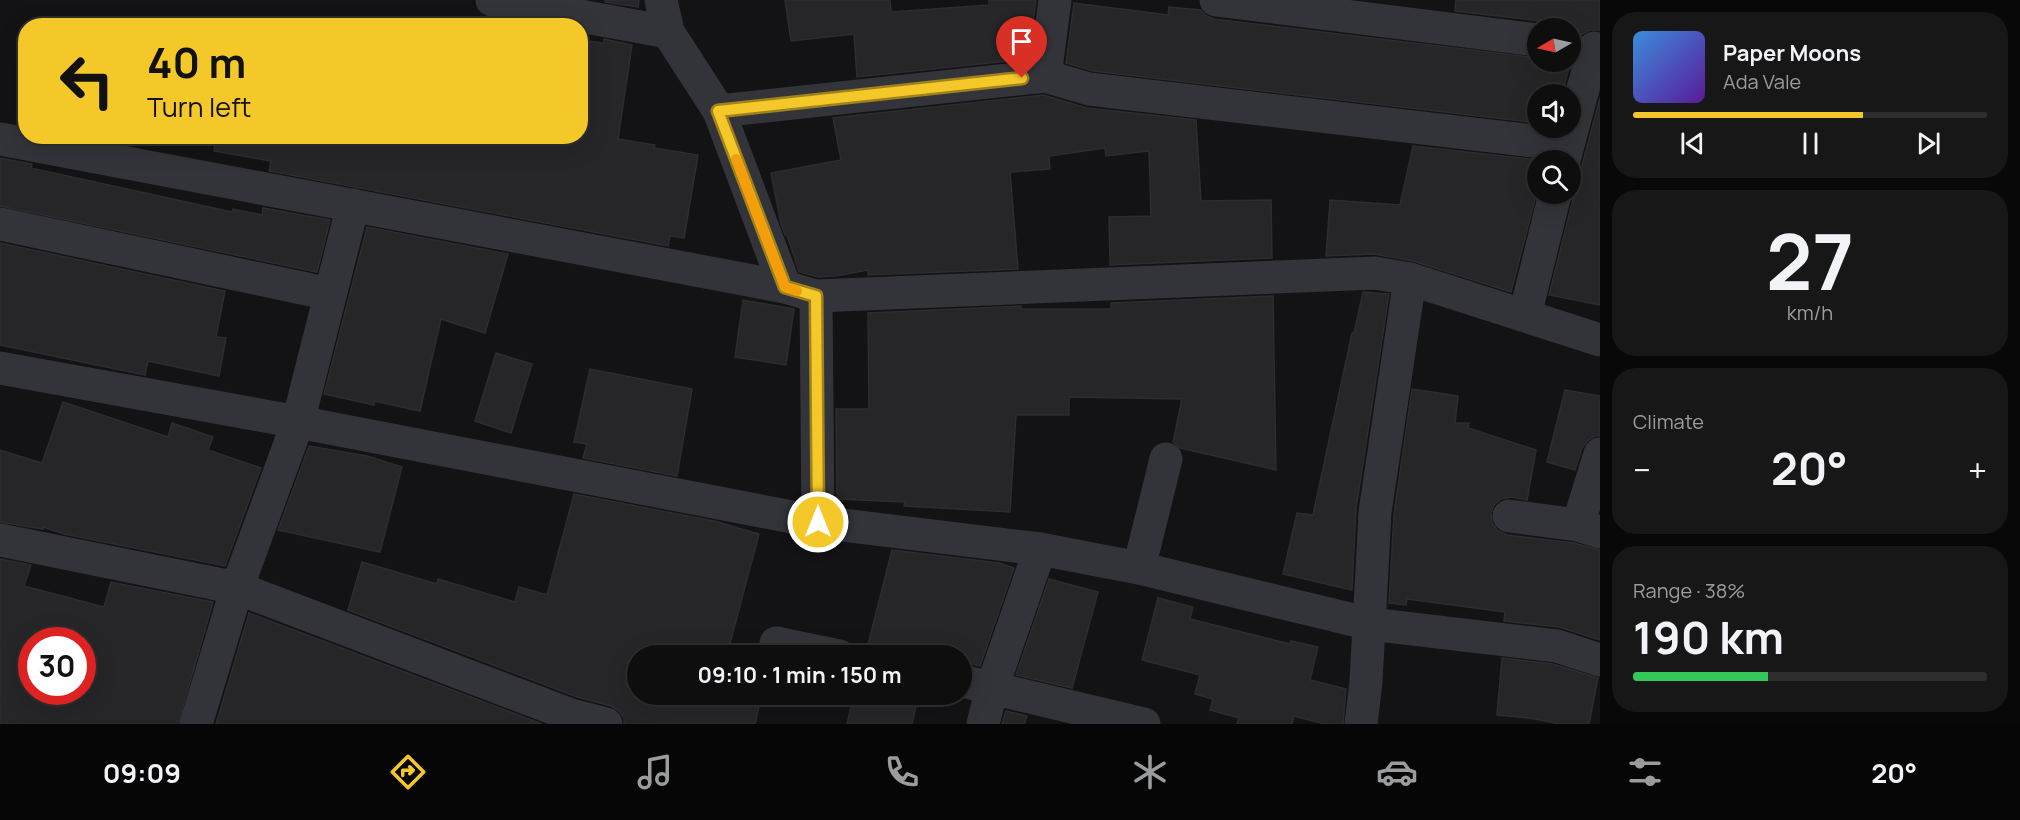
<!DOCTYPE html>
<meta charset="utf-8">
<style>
:root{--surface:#0e0e0f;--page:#171718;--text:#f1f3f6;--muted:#9b9c9e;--line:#2e2e2f;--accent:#f5c82a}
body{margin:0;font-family:Manrope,sans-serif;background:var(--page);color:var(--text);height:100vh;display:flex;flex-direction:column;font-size:22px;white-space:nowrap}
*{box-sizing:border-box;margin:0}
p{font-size:20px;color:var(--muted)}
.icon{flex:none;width:33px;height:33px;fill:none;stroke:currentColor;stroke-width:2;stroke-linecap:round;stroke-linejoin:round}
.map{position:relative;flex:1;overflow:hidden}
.sheet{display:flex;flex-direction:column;gap:12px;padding:12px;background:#080808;width:420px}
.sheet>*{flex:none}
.top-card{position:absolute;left:18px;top:18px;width:570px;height:126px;border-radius:24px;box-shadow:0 6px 24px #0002,0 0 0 2px var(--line);background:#f5c82a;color:#111;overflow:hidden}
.needle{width:39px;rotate:261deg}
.buttons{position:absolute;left:1527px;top:18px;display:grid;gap:12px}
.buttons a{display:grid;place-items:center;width:54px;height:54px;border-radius:50%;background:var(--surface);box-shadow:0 6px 24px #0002,0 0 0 2px var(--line);font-size:30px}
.speed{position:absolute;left:18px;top:627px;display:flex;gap:12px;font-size:30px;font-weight:700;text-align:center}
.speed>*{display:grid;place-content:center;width:78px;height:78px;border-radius:50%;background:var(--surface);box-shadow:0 6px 24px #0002,0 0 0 2px var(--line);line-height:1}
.speed .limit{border:9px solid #d22;background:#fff;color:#111}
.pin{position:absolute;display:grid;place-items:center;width:51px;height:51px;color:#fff;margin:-62px -26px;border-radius:50% 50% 50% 0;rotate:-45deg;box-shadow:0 0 6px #0007}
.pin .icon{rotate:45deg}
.me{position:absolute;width:66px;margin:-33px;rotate:0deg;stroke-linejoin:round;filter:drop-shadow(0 0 4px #0008)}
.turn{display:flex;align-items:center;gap:21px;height:126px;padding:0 30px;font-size:27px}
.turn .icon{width:78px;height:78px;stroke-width:2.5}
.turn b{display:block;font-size:42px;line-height:51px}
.big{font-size:45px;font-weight:700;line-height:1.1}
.sheet .widget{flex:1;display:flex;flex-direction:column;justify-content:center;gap:9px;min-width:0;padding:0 21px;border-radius:24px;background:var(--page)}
.sheet .dial{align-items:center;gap:0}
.dial b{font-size:78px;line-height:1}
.song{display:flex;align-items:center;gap:18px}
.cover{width:72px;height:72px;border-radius:9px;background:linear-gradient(135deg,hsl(210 70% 55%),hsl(270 70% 35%))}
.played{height:6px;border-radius:3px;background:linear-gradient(90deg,var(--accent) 65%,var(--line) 65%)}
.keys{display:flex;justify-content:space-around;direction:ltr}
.heat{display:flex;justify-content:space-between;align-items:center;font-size:33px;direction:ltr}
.charge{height:9px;border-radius:4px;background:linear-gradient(90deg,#34c759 38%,var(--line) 0)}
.trip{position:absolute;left:627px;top:645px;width:345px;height:60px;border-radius:30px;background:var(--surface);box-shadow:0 6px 24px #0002,0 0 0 2px var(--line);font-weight:700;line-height:60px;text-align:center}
.tabs{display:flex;height:96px;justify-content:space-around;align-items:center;background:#060606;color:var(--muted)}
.tabs .icon{width:42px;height:42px}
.tabs .on{color:var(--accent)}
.tabs b{font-size:27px;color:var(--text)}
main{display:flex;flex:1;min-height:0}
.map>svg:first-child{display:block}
.building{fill:#262528;stroke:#2d2c30;stroke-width:1.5;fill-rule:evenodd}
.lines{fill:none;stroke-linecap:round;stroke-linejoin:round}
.minor{stroke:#333439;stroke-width:33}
.route-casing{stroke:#9f821b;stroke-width:15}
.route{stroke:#f5c82a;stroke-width:10}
.slow{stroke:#f59e0b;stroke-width:10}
</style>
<main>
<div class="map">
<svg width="1600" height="724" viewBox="0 0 1600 724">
<rect width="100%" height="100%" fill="#131214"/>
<g class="building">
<path d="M605,0h34l-1,7 -33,-5z"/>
<path d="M785,0h105l1,12 98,-7v-5h47l-8,59 -171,18 -3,-43 -63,7z"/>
<path d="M1456,0h144v30h-10l-10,5 -4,8 -14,51h-24v29l-445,-52 -27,-8 8,-60 94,12 1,-8 32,3 4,5 9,4 324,39v4h32v-34h-18l-3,-3 -9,-4 -85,-10z"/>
<path d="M604,39l28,6 -14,94 37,6 -1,3 44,7 -14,83 -14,-2 -2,10 -399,-75 2,-10 -57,-10 2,-15h319l38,8 1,-6 6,1v-99l24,3z"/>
<path d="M1043,95l44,13 109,12 5,81 70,-1 1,58 -162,7 -1,-48 42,-1 -2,-65 -43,5 -1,-8 -56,8 1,13 -40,3 8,97 -150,6v-5l-32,6 -18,1 -19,-5 -12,-37h-2l-4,-11 -10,-51 70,-13 -8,-42z"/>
<path d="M1600,98v207l-51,-10 24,-96 -3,-22 8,-4 4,-8z"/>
<path d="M1413,146l126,14h-1v28l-27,104 -98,-31 -39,-7 -48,2 4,-56 70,5z"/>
<path d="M0,158l32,6 -1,4 201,44 1,-3 29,6 1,-7 67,12 -13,52 -317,-66z"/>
<path d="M367,227l141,27 -23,79 -44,-14 -21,92 -46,-10v4l-50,-11z"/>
<path d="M0,243l225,48 -9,46 10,1 -7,38 -71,-15 -3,14 -145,-30z"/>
<path d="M1363,292l26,2 -33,215 -4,81 -69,-16 14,-61 16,2 39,-182h2z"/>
<path d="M1273,296l3,174 -96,-22 -7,-6 9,-43 -113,-2v18h-53l-6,97 -106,-6 1,-4 -68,-3 -1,-90h33l-1,-96 153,-7v3h90v-6z"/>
<path d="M743,300l51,9 -8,56 -51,-8z"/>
<path d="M496,353l36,11 -21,69 -36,-12z"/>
<path d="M590,369l102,20 -15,87 -94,-18 4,-14 -13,-2z"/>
<path d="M1412,389l46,7 -3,27h14l-1,5 68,22 -9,50 -16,-3 -10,2 -7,6 -3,8 1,10 5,7 10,5 67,8 26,7v90l-41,-13 -55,-6 1,-9 -98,-13 -1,6 -17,-2 5,-89z"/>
<path d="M1565,390l35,6v40h-5l-8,5 -5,7 -7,22 -28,-8z"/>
<path d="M63,402l105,35 4,-14 41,14 -5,13 53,18 -36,98 -161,-32 -21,-7v2l-43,-7v-72l42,13z"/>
<path d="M309,446l58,10 35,11 -22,85 -102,-22z"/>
<path d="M574,494l140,27 45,13 -31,117 16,5h-106v38h124l-7,30h-131v-6l-5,-7 -8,-5 -34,-9 -229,-87 14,-48 75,22 1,-5 77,23 4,-15 28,8z"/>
<path d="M892,550l107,13 15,5 -34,98 -18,-5v-5h-17l-15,-6 -1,6h-64z"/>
<path d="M0,559l31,6 -7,21 80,21 7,-25 102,20 -35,122h-178zM32,640h50v52h-50z"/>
<path d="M1049,579l49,13 -26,96 -56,-13z"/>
<path d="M1158,598l35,9 -3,12 100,25 1,-3 27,6 -8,33 36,9 -3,35h-19l-30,-8 -2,8h-55l2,-6 -29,-8 3,-11 -18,-5 5,-19 -58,-15z"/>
<path d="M249,613l293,111h-326z"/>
<path d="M1502,658l51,6 45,14 -9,46h-29l-30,-6 -33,-3z"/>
<path d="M854,694h65l-7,30h-65z"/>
<path d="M1006,711l21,5 -3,8h-22z"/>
</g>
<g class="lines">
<g class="minor">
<path d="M492,0l176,32"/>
<path d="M661,0l7,32 51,79 66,176"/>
<path d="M1216,0l322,40"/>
<path d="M1045,76l10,-76"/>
<path d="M719,111l326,-35 44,13 479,56"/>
<path d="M0,139l785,148 31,9 559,-23 35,6 190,61"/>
<path d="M1564,160l30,-112"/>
<path d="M0,224l330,70"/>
<path d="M816,296l2,226"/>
<path d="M1525,315l30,-121"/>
<path d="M0,368l298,54 520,100 222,27 99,19 231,56 187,22 43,14"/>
<path d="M1509,516l69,9 22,7"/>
<path d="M1578,525l22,-71"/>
<path d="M0,540l237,48 334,127 35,9"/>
<path d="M1139,568l27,-109"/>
<path d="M776,643l63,13"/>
<path d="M962,681l182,43"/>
<path d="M196,724l41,-136 61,-166 55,-217"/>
<path d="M983,724l9,-36 48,-139"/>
<path d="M1361,724l5,-42 9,-170 35,-233"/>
</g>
</g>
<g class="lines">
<defs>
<path id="route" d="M818,522l-2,-226 -31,-9 -67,-176 304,-33"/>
</defs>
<use href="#route" class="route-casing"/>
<use href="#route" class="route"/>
<path class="slow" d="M736,159l49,128 12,4"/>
</g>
</svg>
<div class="buttons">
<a><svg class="needle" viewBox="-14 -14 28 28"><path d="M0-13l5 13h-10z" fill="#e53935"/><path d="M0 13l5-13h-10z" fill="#9b9c9e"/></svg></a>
<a><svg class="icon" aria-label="sound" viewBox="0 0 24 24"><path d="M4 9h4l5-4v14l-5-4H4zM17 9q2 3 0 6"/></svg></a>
<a><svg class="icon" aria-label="search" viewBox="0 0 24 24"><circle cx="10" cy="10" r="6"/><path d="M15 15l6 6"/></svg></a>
</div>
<div class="speed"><div class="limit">30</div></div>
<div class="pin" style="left:1022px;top:78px;background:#d93025"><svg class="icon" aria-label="arrive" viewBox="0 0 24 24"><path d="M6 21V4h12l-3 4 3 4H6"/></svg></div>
<svg class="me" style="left:818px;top:522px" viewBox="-20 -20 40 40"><circle r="17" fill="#f5c82a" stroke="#fff" stroke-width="3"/><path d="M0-11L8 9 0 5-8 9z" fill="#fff"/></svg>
<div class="trip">09:10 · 1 min · 150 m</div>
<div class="top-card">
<div class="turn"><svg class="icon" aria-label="left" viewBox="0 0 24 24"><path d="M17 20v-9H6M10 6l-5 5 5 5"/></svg><div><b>40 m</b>Turn left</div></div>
</div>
</div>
<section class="sheet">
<div class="widget">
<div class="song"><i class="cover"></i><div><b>Paper Moons</b><p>Ada Vale</p></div></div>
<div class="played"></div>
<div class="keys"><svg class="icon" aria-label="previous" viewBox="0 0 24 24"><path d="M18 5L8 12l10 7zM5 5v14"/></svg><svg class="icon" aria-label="pause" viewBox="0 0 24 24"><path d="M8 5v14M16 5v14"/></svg><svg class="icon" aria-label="next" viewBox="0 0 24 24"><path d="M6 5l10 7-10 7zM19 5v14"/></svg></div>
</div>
<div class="widget dial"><b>27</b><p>km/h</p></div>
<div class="widget"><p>Climate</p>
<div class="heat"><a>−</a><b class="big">20°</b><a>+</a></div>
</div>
<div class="widget"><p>Range · 38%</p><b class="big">190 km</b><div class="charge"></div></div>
</section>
</main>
<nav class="tabs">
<b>09:09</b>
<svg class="icon on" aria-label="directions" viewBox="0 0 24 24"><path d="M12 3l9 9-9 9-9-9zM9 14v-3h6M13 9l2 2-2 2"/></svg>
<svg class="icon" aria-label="music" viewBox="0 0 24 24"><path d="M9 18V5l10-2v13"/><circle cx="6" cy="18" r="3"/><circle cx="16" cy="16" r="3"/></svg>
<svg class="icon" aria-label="phone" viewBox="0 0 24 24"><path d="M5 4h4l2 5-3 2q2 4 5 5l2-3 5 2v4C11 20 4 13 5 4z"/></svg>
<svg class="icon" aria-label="climate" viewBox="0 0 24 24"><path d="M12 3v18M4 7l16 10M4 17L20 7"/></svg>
<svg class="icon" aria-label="car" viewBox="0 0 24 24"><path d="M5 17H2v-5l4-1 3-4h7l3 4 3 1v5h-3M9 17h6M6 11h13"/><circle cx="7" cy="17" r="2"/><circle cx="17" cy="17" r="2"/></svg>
<svg class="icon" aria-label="filters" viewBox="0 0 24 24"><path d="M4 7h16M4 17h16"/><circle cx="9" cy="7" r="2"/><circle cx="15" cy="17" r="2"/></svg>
<b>20°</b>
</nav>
